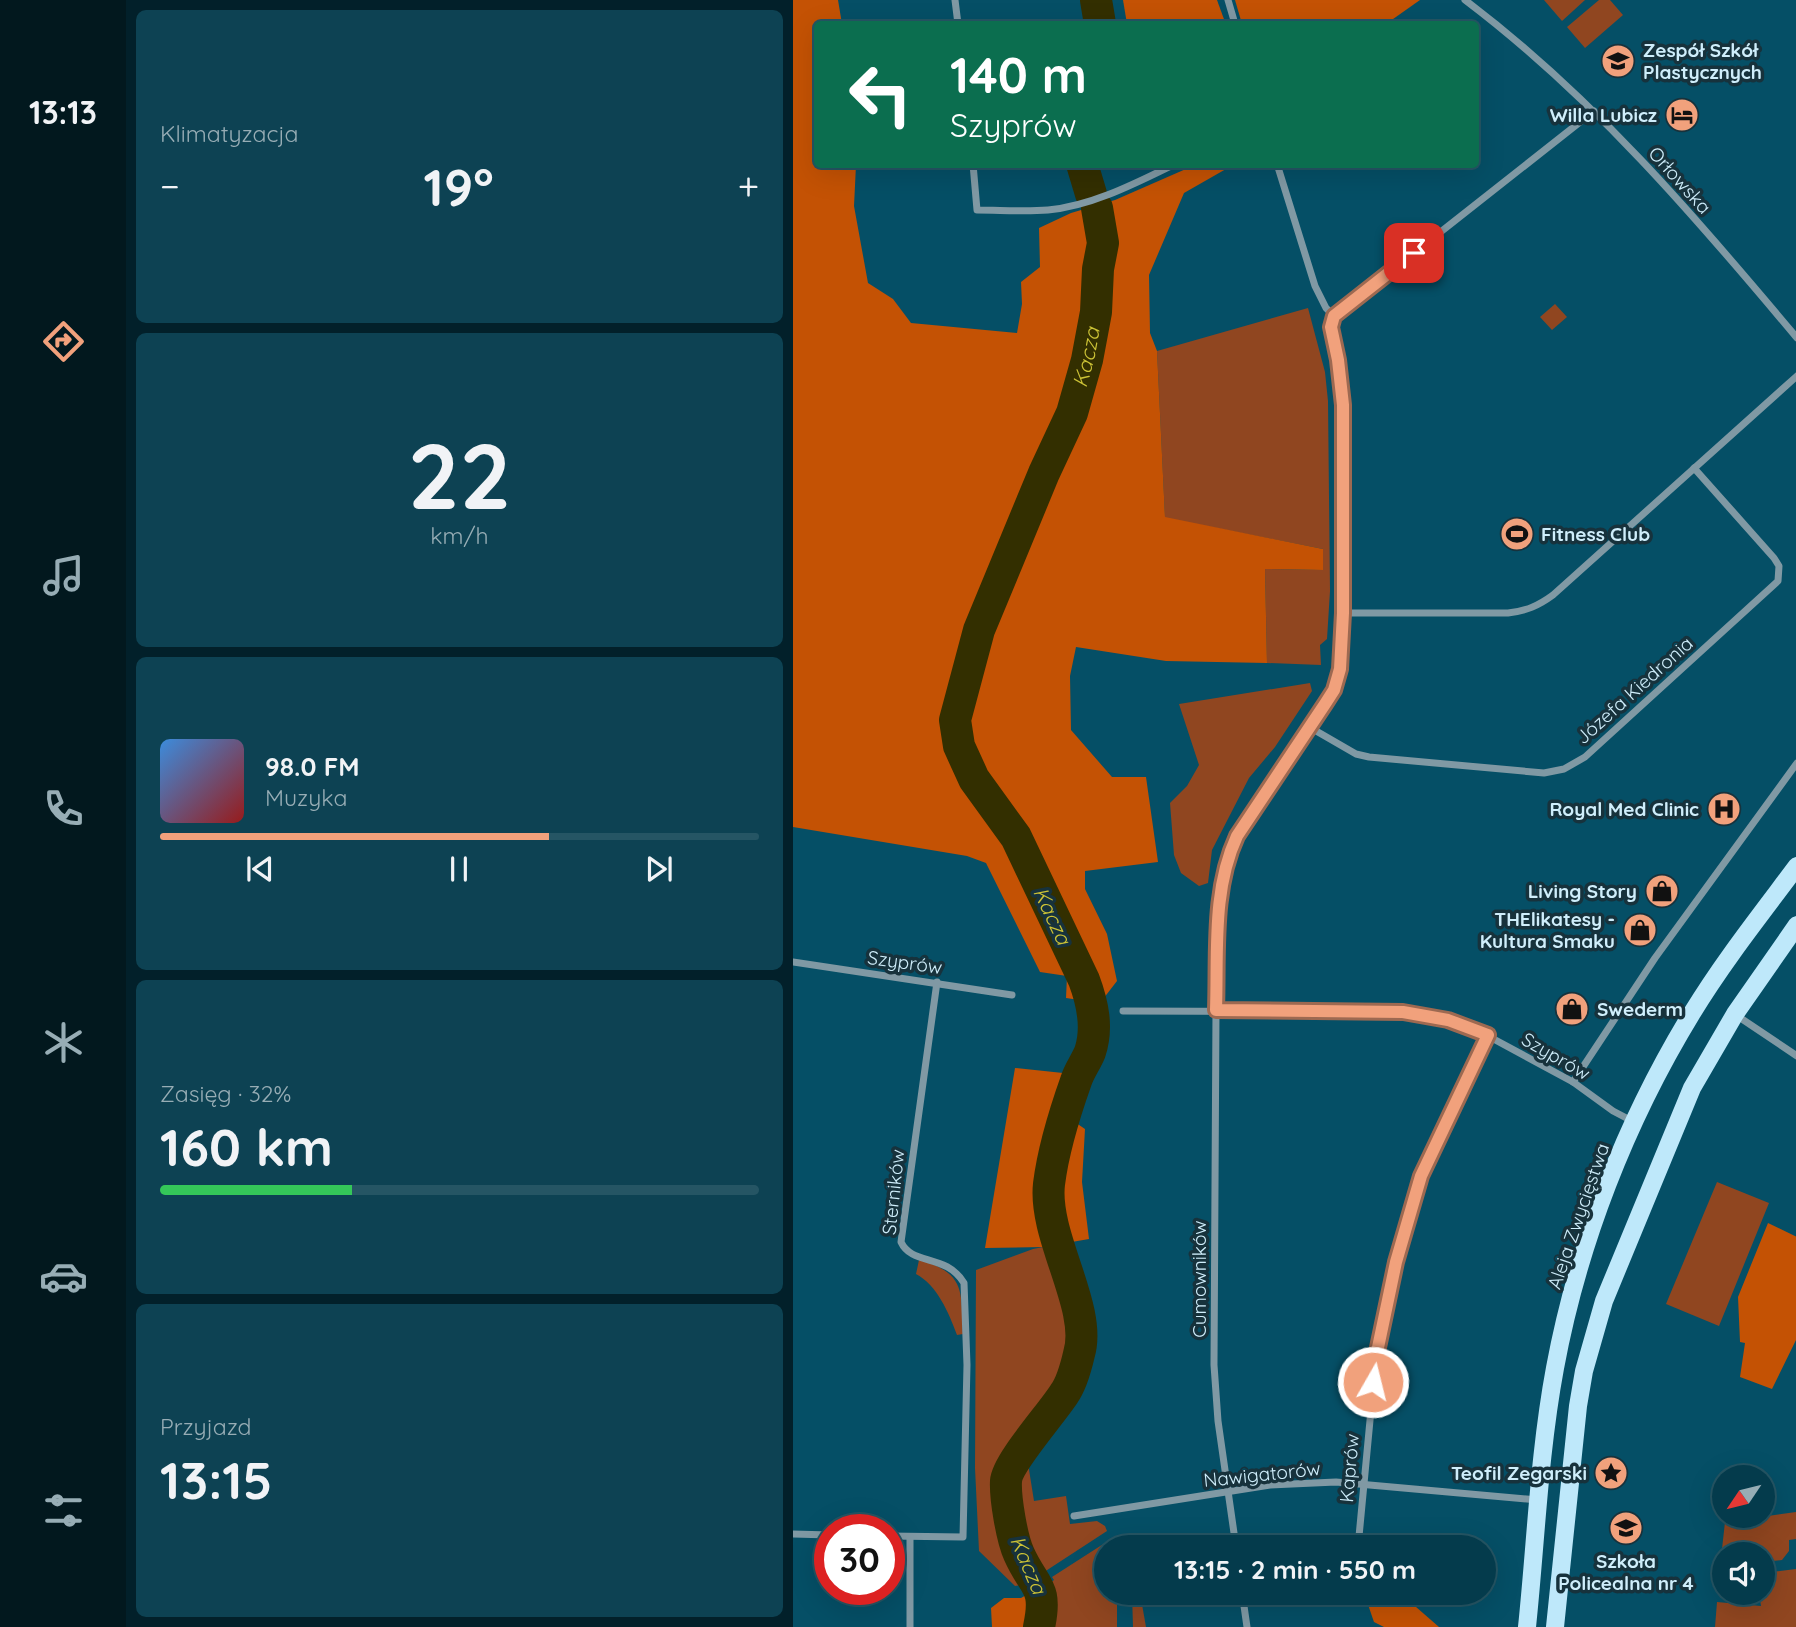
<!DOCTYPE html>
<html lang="pl">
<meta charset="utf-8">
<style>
:root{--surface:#043b4c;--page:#0d4253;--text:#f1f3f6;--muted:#97adb5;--line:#255564;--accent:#f1a17c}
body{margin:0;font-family:Quicksand,sans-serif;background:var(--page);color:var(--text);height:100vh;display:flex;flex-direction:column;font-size:26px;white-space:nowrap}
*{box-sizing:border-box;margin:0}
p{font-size:23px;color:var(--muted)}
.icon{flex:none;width:38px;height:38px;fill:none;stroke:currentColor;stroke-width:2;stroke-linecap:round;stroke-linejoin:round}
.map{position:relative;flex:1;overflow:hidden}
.drawer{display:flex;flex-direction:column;gap:10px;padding:10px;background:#02202a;width:667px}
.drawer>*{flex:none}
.banner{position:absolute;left:21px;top:21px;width:665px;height:147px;border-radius:7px;box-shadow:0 7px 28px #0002,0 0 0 2px var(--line);background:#0b6e4f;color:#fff;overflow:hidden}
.needle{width:46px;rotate:235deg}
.tools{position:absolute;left:919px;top:1465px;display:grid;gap:14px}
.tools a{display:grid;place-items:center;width:63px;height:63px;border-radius:50%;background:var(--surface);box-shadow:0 7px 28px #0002,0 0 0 2px var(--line);font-size:35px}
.speed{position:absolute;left:21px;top:1514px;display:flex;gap:14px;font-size:35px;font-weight:700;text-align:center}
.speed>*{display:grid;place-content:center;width:91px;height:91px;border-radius:50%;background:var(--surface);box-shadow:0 7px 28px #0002,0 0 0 2px var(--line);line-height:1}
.speed .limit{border:10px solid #d22;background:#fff;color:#111}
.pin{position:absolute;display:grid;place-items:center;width:60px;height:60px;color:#fff;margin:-30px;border-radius:14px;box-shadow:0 4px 10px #0006}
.me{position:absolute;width:77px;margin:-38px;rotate:8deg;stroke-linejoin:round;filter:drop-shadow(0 0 5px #0008)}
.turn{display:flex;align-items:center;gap:24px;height:147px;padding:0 21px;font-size:32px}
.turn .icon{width:91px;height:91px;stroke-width:2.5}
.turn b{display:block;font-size:49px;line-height:60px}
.big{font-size:52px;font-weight:700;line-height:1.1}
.drawer .card{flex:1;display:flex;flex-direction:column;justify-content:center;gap:10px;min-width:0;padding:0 24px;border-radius:10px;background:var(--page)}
.drawer .dial{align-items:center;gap:0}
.dial b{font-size:91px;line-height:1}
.song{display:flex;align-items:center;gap:21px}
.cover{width:84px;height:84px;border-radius:10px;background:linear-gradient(135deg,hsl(210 70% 55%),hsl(0 70% 35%))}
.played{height:7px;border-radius:4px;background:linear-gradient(90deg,var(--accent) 65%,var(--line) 65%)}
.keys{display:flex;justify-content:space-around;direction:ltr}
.heat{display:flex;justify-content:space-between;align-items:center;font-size:38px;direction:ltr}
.charge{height:10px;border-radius:5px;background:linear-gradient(90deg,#34c759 32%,var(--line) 0)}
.trip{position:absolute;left:301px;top:1535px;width:402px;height:70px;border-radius:35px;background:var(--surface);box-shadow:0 7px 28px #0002,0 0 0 2px var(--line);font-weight:700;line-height:70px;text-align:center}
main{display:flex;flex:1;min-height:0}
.tab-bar{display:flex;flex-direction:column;width:126px;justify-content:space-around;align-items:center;background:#02181e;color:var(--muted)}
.tab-bar .icon{width:49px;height:49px}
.tab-bar .current{color:var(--accent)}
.tab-bar b{font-size:32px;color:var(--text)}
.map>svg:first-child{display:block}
.green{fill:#904620}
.forest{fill:#c45204}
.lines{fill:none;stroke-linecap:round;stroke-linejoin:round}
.river{stroke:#332f00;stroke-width:32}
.minor{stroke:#8099a4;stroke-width:7}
.primary{stroke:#bee8fa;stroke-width:18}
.route-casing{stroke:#9d6951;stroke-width:18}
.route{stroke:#f1a17c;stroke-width:12}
.labels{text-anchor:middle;stroke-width:7;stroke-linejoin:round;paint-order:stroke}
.poi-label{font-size:19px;font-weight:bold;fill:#cfeefb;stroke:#17323c;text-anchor:end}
.street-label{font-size:19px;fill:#cfeefb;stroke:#17323c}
.water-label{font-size:21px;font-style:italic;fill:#cdc336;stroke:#17323c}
</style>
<main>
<nav class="tab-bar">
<b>13:13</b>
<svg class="icon current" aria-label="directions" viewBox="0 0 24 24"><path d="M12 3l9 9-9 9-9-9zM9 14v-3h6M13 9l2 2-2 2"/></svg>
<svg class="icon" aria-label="music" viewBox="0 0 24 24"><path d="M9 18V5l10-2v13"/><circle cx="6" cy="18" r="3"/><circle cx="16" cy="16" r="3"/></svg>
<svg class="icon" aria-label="phone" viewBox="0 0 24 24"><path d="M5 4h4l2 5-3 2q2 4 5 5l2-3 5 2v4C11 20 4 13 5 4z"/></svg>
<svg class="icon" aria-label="climate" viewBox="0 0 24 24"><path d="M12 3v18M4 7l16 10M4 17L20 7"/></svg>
<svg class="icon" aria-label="car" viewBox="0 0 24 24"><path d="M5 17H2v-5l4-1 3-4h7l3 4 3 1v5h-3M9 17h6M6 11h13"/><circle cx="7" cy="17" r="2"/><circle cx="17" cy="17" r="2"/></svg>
<svg class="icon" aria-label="filters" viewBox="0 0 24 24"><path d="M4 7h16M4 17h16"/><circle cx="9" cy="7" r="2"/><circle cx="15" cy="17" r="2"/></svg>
</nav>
<section class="drawer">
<div class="card"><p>Klimatyzacja</p>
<div class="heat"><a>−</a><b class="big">19°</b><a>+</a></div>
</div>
<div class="card dial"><b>22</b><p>km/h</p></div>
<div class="card">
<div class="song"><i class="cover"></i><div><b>98.0 FM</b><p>Muzyka</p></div></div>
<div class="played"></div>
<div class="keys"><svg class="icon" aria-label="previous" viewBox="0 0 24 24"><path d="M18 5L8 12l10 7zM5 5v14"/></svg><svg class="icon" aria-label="pause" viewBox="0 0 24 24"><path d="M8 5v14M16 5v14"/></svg><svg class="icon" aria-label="next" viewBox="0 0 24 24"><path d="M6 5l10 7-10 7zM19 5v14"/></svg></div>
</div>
<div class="card"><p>Zasięg · 32%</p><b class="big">160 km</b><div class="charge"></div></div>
<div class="card"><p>Przyjazd</p><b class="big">13:15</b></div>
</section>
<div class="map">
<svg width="1004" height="1627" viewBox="0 0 1004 1627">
<rect width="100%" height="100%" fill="#054f66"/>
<g class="green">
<path d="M751,0h41l-23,21z"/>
<path d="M806,0h11l13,15 -38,33 -18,-21z"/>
<path d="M762,304l12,13 -15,13 -12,-13z"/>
<path d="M515,308l17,64 3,29 2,190 -3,48 -7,6 1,20 -54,-2 -2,-94 57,1 1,-21 -158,-31 -8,-167z"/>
<path d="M517,683l2,8 -37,56 -26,31 -37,72 -4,33 -9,3 -18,-13 -7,-18 -4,-52 17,-17 12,-21 -20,-61z"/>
<path d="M924,1182l52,21 -50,123 -53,-22z"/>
<path d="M260,1245c6,31 23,95 12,123 -7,20 -25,35 -36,54 -8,12 -12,32 -24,41 -4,23 0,70 11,92 4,9 10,16 14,24l-8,6 -7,1 -36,-35 -4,-83 1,-198 57,-21z"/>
<path d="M126,1260c47,13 42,31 44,74l-6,1c-8,-22 -20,-50 -41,-61z"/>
<path d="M234,1457l7,44 32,-5 4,28 27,-3 8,5 2,5 -69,45c-20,-32 -37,-82 -18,-117z"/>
<path d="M1003,1512v27l-7,1v11l-7,9 -19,2v-8h-39v4h-3l4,-36z"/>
<path d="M315,1541l-2,51 11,1v34h-73l5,-24 -6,-15 11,-8 -2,-3z"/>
<path d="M1004,1569l-1,58h-81l2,-25 44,4 -2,-13 4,-1v-19z"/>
<path d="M339,1593h8l6,34h-13z"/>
</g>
<g class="forest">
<path d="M0,0h45l4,24h-25v140l39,1 -2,41 14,77 25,16 18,24 106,10 5,-29 -1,-22 19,-15 -1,-39 32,-15 44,-13 80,-35h38l-49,28 -35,82 1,58 7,18 8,166 158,32v21l-58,-1 2,94 -101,-2 -90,-14 -6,29 1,54 41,47h34l12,85 -73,9v18l22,45 10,47 -17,22 -34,-5 1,-22 -27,-4 -54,-109 -19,-7 -174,-29z"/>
<path d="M330,0h94l8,22 -3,2h-95z"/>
<path d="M442,0h185l-34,24h-144z"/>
<path d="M222,1068l48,5 -6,37 28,19 -3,53 7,57 -46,8 -58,1z"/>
<path d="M975,1223l29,14 -1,103 -24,49 -32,-12 5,-34 -5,-1 -2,-45z"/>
<path d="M242,1590l4,15 -6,22h-41l-1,-19 13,-10h17z"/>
<path d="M571,1593h36l39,34h-55l-10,-5z"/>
</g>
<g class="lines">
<g class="river">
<path d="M303,0l4,24"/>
<path d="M289,164l9,30"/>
<path id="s1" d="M246,1627c9,-42 -5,-39 -20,-73 -7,-15 -14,-56 -13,-73 1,-18 46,-68 58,-87 8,-11 12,-27 15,-40 14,-46 -36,-117 -30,-170 4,-32 16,-72 27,-103 3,-10 10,-19 14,-29 8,-24 3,-48 -6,-72l-68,-143 -42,-58 -15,-33 -4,-26 24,-90 65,-157 28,-60 15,-53 9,-48 2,-43 5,-26 -6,-35"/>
</g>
<g class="minor">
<path d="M162,0l3,24"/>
<path d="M435,0l7,24"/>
<path d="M672,0c127,96 230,216 332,338"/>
<path d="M180,164l4,46c23,0 47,2 71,0 44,-4 88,-27 127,-46"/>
<path d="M484,164l38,122 11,22 8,8"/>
<path d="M541,316l260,-205"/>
<path d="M550,613h165c18,-2 30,-7 45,-18l244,-219"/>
<path d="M518,728l45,26 13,3 175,16 20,-4 21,-12 193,-176 1,-15 -5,-8 -80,-90"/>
<path d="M0,962l219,33"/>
<path d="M330,1011l280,1 45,8 40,16 85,46 40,29 21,11"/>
<path d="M943,1015l61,41"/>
<path d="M780,1082l82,-124 142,-195"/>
<path d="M281,1516l196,-31 66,-3 202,18"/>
<path d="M0,1534l37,1"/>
<path d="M96,1536l74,1 4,-172 -3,-82c-18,-30 -52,-17 -63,-41l36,-260"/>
<path d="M443,1547l-18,-126 -4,-56 2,-355 4,-117 5,-27 12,-30 74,-108 23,-38 6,-21 3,-56v-208l-5,-45 -7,-33 3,-11"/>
<path d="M565,1547l18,-190 20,-95 24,-86 68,-140"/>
<path d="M449,1592l5,35"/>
<path d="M117,1627v-90"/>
</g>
<g class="primary">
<path d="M734,1627c9,-86 12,-173 28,-259 23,-124 71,-247 137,-355 31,-51 69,-99 105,-147"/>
<path d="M762,1627l23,-221 6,-35 20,-70 88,-213 43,-74 62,-89"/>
</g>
</g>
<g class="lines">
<defs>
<path id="route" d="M580,1382l3,-25 20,-95 25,-86 67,-141 -40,-15 -45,-8 -187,-2c2,-58 -4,-120 21,-174l88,-132 9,-14 6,-21 3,-56v-208l-5,-45 -7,-33 3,-11 80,-63"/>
</defs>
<use href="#route" class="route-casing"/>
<use href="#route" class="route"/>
</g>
<defs>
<symbol id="school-disc" viewBox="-11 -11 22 22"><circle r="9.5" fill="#f1a17c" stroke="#17323c"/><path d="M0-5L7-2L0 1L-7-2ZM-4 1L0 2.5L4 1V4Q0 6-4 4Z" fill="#111"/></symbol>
<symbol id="hotel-disc" viewBox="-11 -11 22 22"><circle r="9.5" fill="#f1a17c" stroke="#17323c"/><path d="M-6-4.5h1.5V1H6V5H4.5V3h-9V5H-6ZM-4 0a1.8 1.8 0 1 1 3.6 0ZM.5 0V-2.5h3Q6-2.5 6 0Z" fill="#111"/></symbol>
<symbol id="stadium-disc" viewBox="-11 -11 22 22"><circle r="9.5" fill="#f1a17c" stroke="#17323c"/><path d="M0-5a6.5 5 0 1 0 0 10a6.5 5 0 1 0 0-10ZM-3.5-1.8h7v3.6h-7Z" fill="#111"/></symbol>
<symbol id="hospital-disc" viewBox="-11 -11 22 22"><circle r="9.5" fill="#f1a17c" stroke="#17323c"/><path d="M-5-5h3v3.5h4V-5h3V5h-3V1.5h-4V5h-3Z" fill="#111"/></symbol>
<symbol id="shop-disc" viewBox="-11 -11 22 22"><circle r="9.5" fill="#f1a17c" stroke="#17323c"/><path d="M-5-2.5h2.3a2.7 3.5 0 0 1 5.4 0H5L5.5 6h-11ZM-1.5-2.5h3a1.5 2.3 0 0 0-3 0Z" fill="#111"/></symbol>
<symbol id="sight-disc" viewBox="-11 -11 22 22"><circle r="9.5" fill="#f1a17c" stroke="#17323c"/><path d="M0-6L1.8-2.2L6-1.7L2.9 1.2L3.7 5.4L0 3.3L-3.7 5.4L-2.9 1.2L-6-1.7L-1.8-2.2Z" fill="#111"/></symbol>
<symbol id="university-disc" viewBox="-11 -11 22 22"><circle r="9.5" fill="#f1a17c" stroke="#17323c"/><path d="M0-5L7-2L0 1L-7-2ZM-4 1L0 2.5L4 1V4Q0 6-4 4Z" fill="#111"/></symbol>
</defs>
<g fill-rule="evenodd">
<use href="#school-disc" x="806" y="42" width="38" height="38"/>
<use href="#hotel-disc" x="870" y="96" width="38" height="38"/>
<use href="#stadium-disc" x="705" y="515" width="38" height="38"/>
<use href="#hospital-disc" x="912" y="790" width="38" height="38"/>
<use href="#shop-disc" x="850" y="872" width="38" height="38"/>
<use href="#shop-disc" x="828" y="911" width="38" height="38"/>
<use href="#shop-disc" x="760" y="990" width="38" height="38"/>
<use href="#sight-disc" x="799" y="1454" width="38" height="38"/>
<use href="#university-disc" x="814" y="1509" width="38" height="38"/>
</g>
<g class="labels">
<g class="poi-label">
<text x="850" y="57" text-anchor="start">Zespół Szkół<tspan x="850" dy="22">Plastycznych</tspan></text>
<text x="864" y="122">Willa Lubicz</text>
<text x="748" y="541" text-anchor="start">Fitness Club</text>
<text x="906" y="816">Royal Med Clinic</text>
<text x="844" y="898">Living Story</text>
<text x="822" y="926">THElikatesy -<tspan x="822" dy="22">Kultura Smaku</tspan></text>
<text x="804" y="1016" text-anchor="start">Swederm</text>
<text x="794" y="1480">Teofil Zegarski</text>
<text x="833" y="1568" text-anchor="middle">Szkoła<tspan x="833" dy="22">Policealna nr 4</tspan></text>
</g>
<g class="street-label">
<text transform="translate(887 180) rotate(48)" y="7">Orłowska</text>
<text transform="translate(841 690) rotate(-42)" y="7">Józefa Kiedronia</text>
<text transform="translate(112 962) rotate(8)" y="7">Szyprów</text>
<text transform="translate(763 1056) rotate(30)" y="7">Szyprów</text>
<text transform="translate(100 1192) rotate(-84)" y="7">Sterników</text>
<text transform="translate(785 1216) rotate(-71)" y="7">Aleja Zwycięstwa</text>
<text transform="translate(406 1279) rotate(-90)" y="7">Cumowników</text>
<text transform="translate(556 1468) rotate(-85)" y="7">Kaprów</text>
<text transform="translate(469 1474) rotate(-6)" y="7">Nawigatorów</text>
</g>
<g class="water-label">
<text dy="7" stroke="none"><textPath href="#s1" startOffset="1368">Kacza</textPath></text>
<text transform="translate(259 916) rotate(65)" y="7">Kacza</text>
<text transform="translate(235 1565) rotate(67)" y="7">Kacza</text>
</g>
</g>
</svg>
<div class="tools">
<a><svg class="needle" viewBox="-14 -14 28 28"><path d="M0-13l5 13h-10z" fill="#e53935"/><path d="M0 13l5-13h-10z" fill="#97adb5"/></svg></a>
<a><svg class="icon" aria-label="sound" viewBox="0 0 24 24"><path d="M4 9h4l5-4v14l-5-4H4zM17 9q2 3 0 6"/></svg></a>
</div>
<div class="speed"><div class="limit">30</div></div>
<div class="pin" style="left:621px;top:253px;background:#d93025"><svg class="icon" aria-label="arrive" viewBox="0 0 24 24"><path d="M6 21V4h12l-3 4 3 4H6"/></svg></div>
<svg class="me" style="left:580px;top:1382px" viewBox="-20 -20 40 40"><circle r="17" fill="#f1a17c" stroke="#fff" stroke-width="3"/><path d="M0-11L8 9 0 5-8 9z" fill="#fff"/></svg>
<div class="trip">13:15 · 2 min · 550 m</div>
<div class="banner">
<div class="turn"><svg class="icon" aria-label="left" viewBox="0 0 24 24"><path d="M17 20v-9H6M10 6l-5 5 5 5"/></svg><div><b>140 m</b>Szyprów</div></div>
</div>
</div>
</main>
